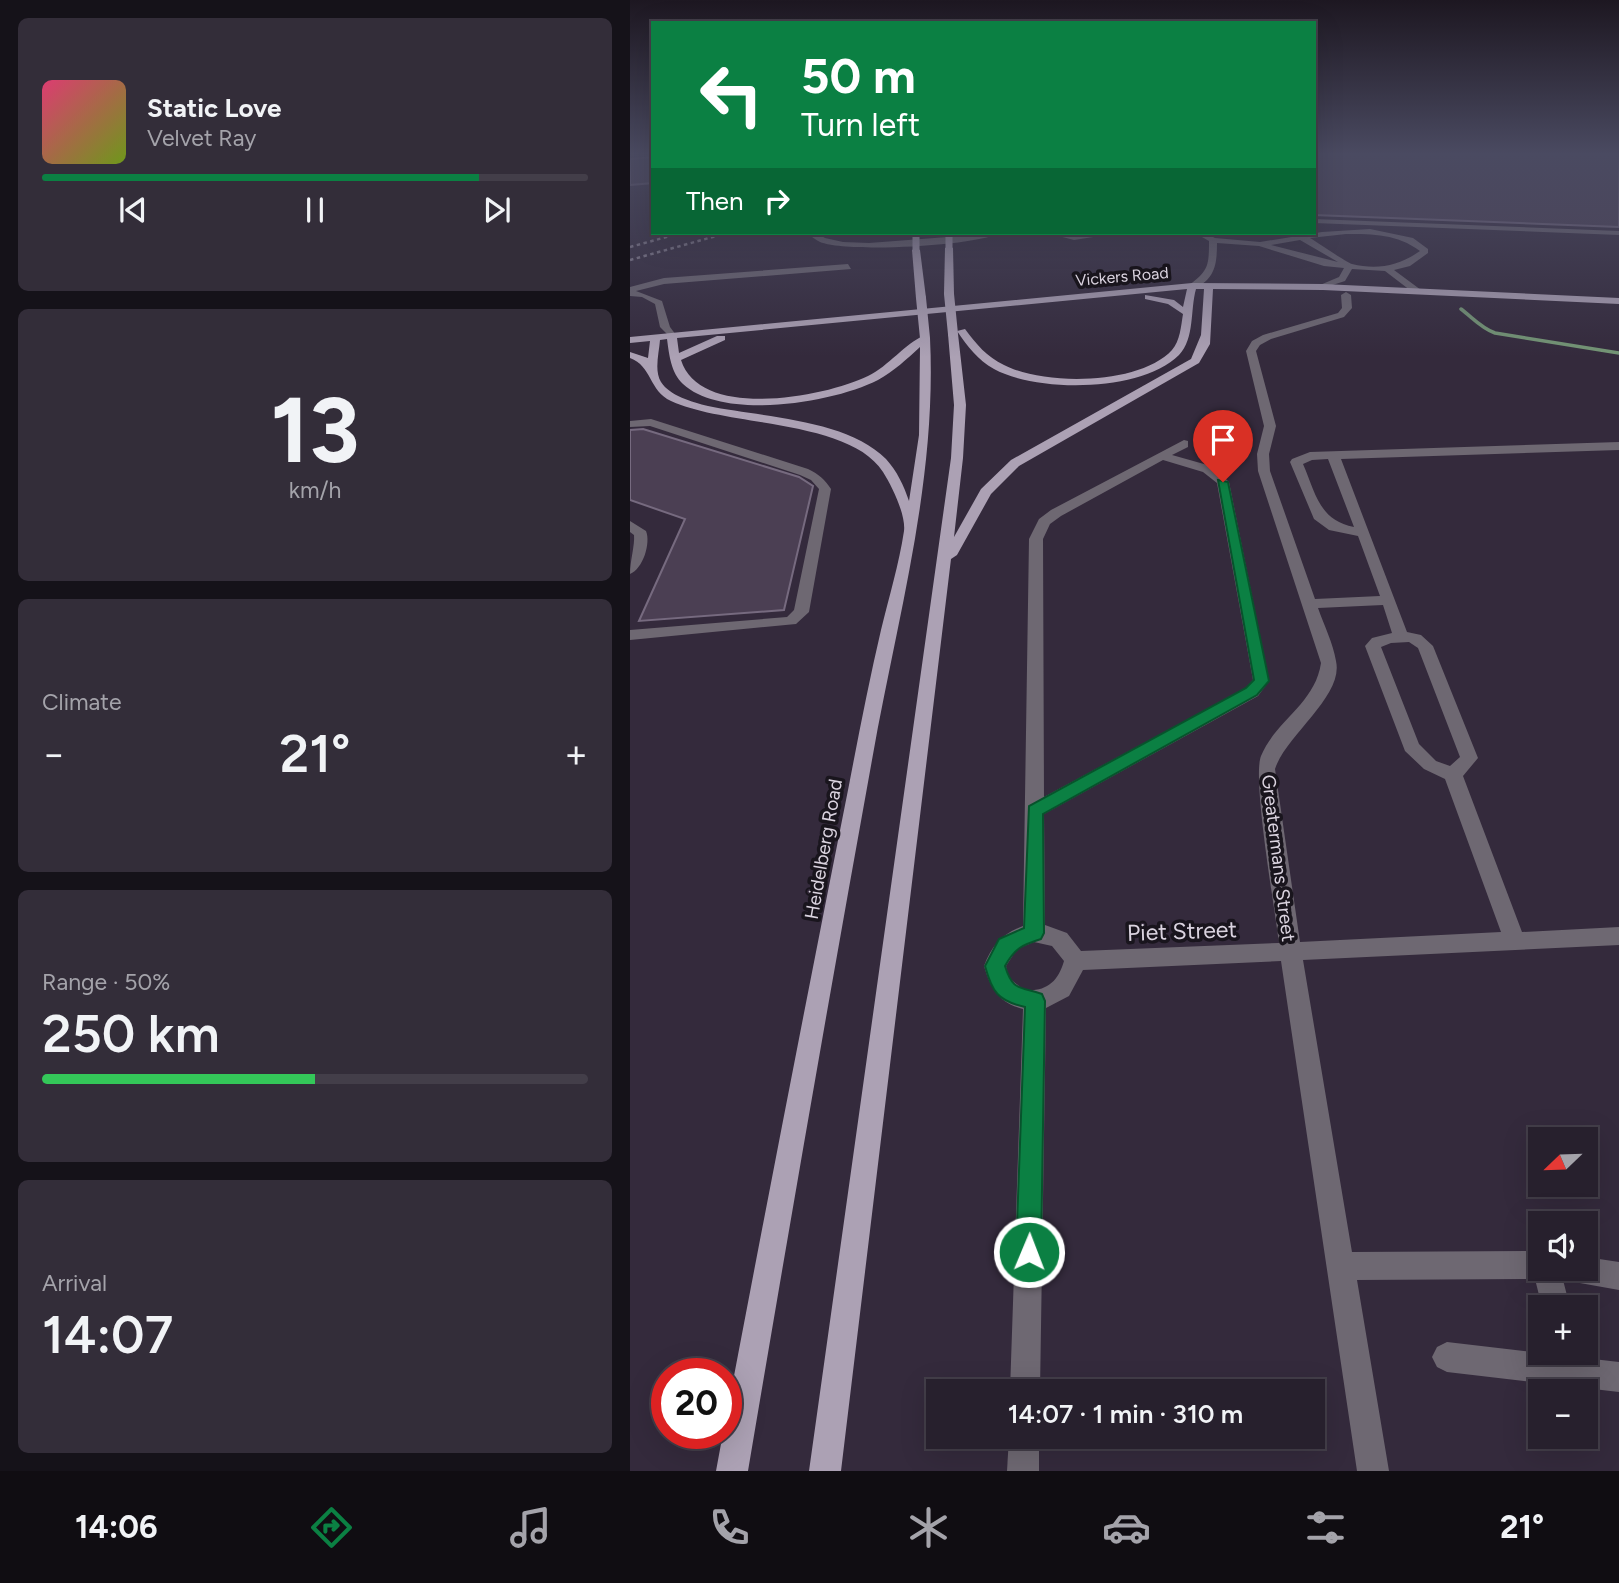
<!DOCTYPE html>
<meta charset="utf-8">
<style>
:root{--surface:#27202d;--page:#332d39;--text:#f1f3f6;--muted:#a4a3aa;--line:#433e49;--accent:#0b8043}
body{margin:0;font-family:Figtree,sans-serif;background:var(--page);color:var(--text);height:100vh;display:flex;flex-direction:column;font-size:26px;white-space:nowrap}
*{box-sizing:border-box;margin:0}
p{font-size:23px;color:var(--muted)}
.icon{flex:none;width:38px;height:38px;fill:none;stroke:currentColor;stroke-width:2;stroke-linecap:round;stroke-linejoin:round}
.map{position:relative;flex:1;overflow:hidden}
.drawer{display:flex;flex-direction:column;gap:18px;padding:18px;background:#151219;width:630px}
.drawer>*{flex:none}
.guide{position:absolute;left:21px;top:21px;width:665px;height:214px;border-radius:0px;box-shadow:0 7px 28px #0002,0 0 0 2px var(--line);background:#0b8043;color:#fff;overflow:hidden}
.needle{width:46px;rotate:247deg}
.tools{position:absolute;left:898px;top:1127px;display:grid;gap:14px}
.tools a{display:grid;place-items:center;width:70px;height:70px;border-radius:0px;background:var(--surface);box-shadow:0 7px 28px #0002,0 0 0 2px var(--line);font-size:35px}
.speed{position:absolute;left:21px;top:1358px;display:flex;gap:14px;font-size:35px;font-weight:700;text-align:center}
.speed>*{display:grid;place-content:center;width:91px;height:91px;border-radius:50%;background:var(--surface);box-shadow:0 7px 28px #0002,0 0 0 2px var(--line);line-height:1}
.speed .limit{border:10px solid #d22;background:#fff;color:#111}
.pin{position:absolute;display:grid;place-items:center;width:60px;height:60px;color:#fff;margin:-72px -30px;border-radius:50% 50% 50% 0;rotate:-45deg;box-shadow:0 0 7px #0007}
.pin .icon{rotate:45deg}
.me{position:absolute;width:77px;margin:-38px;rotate:1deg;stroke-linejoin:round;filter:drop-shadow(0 0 5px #0008)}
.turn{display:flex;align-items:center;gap:24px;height:147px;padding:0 35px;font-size:32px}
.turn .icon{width:91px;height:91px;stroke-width:2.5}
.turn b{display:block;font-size:49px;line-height:60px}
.then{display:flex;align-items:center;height:66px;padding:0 35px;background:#0003;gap:14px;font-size:26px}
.big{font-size:52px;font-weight:600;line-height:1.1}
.drawer .tile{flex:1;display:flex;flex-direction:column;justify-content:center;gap:10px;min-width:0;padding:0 24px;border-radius:10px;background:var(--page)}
.drawer .dial{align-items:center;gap:0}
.dial b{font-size:91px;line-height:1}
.song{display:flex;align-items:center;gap:21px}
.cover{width:84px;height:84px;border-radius:10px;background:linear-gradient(135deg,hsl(340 70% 55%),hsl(80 70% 35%))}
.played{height:7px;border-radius:4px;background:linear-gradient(90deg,var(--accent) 80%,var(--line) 80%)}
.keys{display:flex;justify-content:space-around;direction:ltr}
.heat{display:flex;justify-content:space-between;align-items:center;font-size:38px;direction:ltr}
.charge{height:10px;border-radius:5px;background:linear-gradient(90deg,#34c759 50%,var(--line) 0)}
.trip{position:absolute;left:296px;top:1379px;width:399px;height:70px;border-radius:0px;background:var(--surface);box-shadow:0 7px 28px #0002,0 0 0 2px var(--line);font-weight:600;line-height:70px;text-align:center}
.tab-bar{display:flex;height:112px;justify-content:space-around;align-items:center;background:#100d12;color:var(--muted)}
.tab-bar .icon{width:49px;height:49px}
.tab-bar .current{color:var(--accent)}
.tab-bar b{font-size:32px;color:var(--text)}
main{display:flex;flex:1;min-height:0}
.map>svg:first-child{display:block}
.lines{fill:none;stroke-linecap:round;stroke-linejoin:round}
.stream{stroke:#749575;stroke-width:3.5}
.building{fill:#4b3f53;stroke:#766a7f;stroke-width:2}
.minor{fill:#6e6872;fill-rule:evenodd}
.major{fill:#aca1b4;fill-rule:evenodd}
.rail{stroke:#8c8493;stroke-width:2.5;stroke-dasharray:3.5 3.5;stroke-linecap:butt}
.major-bridge-far1{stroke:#aca1b4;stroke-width:7}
.major-bridge{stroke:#aca1b4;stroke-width:10}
.route{fill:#0b8043;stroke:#07532c;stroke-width:2}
.labels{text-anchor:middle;stroke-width:7;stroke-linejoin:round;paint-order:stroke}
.far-street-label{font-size:16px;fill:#dad3df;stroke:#19151d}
.street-label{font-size:19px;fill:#dad3df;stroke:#19151d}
.near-street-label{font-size:23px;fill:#dad3df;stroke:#19151d}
</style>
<main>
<section class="drawer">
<div class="tile">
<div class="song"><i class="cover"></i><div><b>Static Love</b><p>Velvet Ray</p></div></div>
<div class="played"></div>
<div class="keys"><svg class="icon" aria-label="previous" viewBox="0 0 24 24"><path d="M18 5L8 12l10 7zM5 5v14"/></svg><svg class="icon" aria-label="pause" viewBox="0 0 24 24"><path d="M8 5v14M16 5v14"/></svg><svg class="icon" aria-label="next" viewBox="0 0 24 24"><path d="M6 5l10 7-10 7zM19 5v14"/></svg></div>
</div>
<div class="tile dial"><b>13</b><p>km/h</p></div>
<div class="tile"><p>Climate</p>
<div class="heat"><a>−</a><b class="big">21°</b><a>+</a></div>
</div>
<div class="tile"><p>Range · 50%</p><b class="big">250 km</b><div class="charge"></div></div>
<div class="tile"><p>Arrival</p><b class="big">14:07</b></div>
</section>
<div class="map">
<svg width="989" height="1471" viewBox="0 0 989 1471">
<rect width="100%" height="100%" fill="#342a3c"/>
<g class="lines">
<path class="stream" d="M831,309c12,9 20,19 34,24l124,20"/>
</g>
<g class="building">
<path d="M684,152h305v75l-305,-12z"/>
<path d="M23,157v26l-23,2v-26z"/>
<path d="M13,429l156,48 14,9 -29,124 -145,11 46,-102 -55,-19v-70z"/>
</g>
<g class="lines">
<g class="minor">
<path d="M0,152h23v1l-23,1z"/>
<path d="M684,219l305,12v4l-305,-12z"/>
<path d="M740,229l43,9 15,11v4l-18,13 -16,4 27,20v4h-6l-30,-23 -33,-2 -7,12 -25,8v-4l19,-8 5,-9 -20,-2 -65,-20 -42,-3c0,21 -2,36 -22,45l-7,-2c20,-15 21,-19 21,-45l-14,-8h10l10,5 45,4 62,-10zM716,234c28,0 51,0 74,17 -21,15 -43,19 -68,13 -8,-3 -32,-20 -42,-26zM670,240l38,22 -67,-17z"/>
<path d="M177,233h9l9,5 18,4 26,1 131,-10c-25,13 -152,20 -180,9 -4,-2 -9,-6 -13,-9z"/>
<path d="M417,233l27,3 45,-3 -45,7z"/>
<path d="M218,264l3,5 -187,15 -28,7 26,10 8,26 6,8 -5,3 -11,-11 -5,-23 -13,-7 -12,-1v-9l34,-9z"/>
<path d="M716,292l5,3 1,13 -8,9 -73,22 -11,6 -4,6 20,75 -7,28 1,17 45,128 65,-3 -22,-60 -29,-6 -15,-11 -24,-57 2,-3 18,-7 309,-10v8l-278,9 66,173 14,3 12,11 45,112 -15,18 59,156 97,-5v18l-316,15 49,292 188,-1v18h46v-12l33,5v28l-56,-10 7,27h-28l-7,-28 -178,1 32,191h-32l-76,-510 -198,9 -14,26 -23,12 -6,383h-30l13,-382c-24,-6 -32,-20 -39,-43 8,-21 18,-32 39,-40l6,-387 10,-20 12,-9 133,-70 4,1v6l-16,8 39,11 18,16 40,199 -11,15 -214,118 1,111 22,8 14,18 198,-8c-4,-34 -27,-164 -18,-187 15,-36 54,-52 60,-93l-63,-192 -1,-17 7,-28 -18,-75 6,-10 11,-6 75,-22 4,-5 -1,-13zM698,459l26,68c-35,-7 -38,-33 -51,-63l9,-4zM533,460l40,12 14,11 36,197 -7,8 -202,109 -1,-258 7,-15 11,-8zM753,605l9,28 -20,5 -7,8 40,105 19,18 21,10 56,153 -201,10 -25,-173c11,-34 69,-73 61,-108 -3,-18 -12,-36 -18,-53zM779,642l9,6 42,109 -10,9 -14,-5 -17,-17 -38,-97 10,-4zM404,942l18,4 12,15c-6,21 -18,31 -40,29l-15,-12 -3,-12 11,-17z"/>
<path d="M21,419l157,50c11,5 17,11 23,20l-22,123 -13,12 -166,16v-10l157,-13 7,-7 25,-121 -8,-9 -11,-5 -150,-49 -20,1v-6z"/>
<path d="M0,521l16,10c5,12 -3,38 -16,43 0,-13 5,-29 4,-39l-4,-3z"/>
<path d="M817,1342l172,20v30l-172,-20 -10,-5 -5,-10 5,-10z"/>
<path d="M379,1437h30v34h-32z"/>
</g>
<g class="major">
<path d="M319,246l4,2 1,46 -5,3 -5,-3 1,-46z"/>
<path d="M286,248l4,2 6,48 -5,3 -5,-3 -4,-48z"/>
<path d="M562,283l131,1 296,14v6l-296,-14 -110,-1 -3,55 -11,19 -180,103 -28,28 -34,61 -6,4 -110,912h-32l142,-1013 3,-53 -6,-71 5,-3 5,3 8,71 -3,53 -9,79 27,-48 30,-29 180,-101 10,-24 3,-46h-8c-6,21 -1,49 -17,66 -37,37 -141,38 -185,14 -16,-9 -27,-23 -37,-38l8,-2c11,15 22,28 39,36 40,21 136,20 168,-15 8,-9 9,-24 11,-36l-15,-10 -23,-5v-4l29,5 9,7 4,-18 -510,49 2,15 38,-17h8v4l-44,20c19,61 144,37 187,16 21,-10 36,-32 57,-41l5,3c7,145 -33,280 -58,422 -43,237 -84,474 -124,711h-32l7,-38h3v-15c40,-211 81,-422 123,-633 10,-52 20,-104 32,-155 8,-33 18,-66 23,-99 2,-16 -12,-45 -21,-59 -34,-53 -156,-45 -212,-71 -22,-10 -19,-35 -41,-43v-6l18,6 2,-17 -20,2v-6zM37,339c2,15 4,34 16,45 40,37 150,19 195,-4 16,-9 29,-21 42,-33l-1,88 -10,66c-5,-15 -12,-30 -23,-42 -39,-40 -125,-42 -178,-53 -16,-4 -38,-10 -47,-24 -7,-11 -2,-29 -1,-42z"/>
</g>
<g class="rail">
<path d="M0,247l51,-14"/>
<path d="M0,260l97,-27"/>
</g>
<g class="major-bridge-far1">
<path d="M286,233v17"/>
<path d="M319,233v15"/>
</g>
<g class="major-bridge">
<path d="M319,294l4,40"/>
<path d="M291,298l4,40"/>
</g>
</g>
<linearGradient id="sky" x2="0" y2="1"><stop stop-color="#1d1721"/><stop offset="0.43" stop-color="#4a4a61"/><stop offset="1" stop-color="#4a4a61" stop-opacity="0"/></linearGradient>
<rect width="989" height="357" fill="url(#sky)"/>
<path class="route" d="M588,480l10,2 41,199 -12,14 -214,119 1,119 -3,6c-19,6 -26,9 -36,27 8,26 15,20 37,28l3,7 -4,251 -4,9 -8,3 -9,-3 -4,-9 9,-245c-27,-6 -33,-15 -40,-41l14,-27 25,-11 5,-122 217,-118 8,-8z"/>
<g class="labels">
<g class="far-street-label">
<text transform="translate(492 276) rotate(-5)" y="6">Vickers Road</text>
</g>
<g class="street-label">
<text transform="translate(193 849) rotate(-80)" y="7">Heidelberg Road</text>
<text transform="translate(649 858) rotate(83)" y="7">Greatermans Street</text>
</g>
<g class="near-street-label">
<text transform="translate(552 931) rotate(-2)" y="8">Piet Street</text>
</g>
</g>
</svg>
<div class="tools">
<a><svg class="needle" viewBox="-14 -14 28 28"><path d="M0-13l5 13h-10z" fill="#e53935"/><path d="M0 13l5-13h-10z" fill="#a4a3aa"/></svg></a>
<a><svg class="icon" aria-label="sound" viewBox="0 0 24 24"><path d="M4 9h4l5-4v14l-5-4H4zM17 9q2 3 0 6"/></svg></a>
<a>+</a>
<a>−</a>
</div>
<div class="speed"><div class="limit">20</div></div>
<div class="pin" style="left:593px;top:482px;background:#d93025"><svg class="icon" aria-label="arrive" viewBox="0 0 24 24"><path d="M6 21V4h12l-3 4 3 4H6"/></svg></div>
<svg class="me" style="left:399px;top:1252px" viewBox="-20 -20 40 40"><circle r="17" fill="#0b8043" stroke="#fff" stroke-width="3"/><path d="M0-11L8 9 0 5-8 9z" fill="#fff"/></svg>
<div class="trip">14:07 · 1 min · 310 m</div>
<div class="guide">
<div class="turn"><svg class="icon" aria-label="left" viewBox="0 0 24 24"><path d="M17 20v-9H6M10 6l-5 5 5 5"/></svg><div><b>50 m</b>Turn left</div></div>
<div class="then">Then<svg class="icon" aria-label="right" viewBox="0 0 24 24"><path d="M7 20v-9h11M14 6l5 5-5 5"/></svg></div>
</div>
</div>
</main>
<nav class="tab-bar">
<b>14:06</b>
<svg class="icon current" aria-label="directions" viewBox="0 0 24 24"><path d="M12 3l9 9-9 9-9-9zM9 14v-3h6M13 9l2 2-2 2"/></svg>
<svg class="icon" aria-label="music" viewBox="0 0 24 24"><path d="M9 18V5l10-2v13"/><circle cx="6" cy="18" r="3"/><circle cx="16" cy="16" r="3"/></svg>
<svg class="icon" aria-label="phone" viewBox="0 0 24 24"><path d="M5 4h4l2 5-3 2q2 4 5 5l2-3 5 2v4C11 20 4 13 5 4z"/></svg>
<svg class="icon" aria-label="climate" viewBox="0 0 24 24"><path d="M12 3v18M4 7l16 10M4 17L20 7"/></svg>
<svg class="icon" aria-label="car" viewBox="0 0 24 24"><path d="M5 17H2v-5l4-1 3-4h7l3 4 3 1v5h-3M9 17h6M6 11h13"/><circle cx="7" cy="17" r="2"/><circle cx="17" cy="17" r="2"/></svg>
<svg class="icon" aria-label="filters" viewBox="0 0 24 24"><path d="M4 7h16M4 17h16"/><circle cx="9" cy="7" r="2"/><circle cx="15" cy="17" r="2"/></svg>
<b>21°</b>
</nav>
